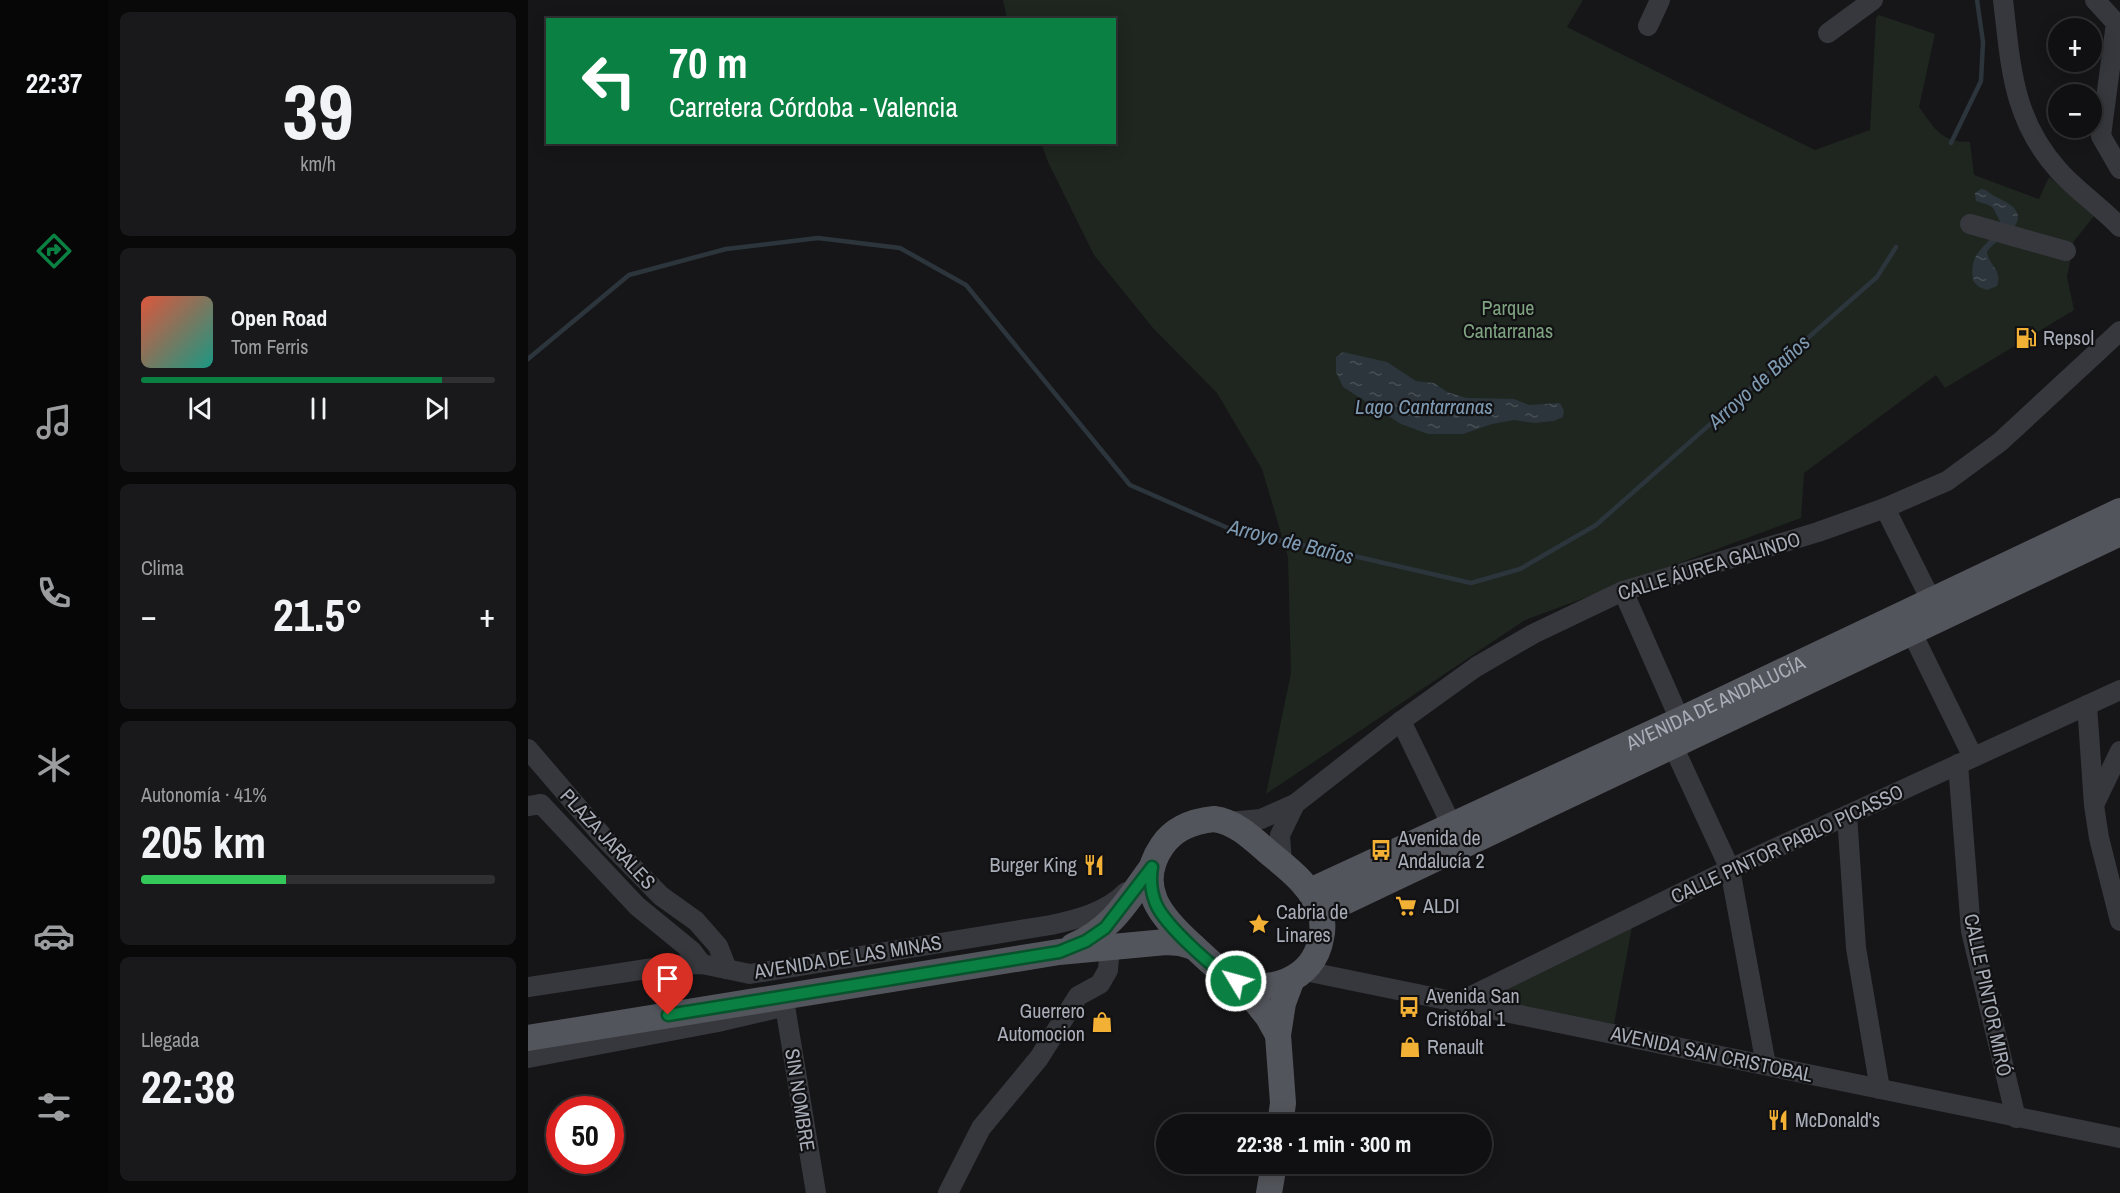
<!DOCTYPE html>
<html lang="es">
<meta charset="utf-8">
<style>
:root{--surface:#101012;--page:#19191b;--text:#f1f3f6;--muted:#9c9d9f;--line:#303032;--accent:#0b8043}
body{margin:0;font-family:"Archivo Narrow",sans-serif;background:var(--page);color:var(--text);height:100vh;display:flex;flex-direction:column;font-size:22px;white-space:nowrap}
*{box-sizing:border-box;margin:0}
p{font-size:20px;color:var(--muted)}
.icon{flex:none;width:33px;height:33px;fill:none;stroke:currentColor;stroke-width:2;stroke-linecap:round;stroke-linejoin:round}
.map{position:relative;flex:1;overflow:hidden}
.side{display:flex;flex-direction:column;gap:12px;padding:12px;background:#09090a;width:420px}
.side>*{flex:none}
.guide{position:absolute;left:18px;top:18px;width:570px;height:126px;border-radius:0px;box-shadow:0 3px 15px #0003,0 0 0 2px var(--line);background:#0b8043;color:#fff;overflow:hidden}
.fabs{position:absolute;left:1520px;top:18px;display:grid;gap:12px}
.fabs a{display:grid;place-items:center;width:54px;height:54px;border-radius:50%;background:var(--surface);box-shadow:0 3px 15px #0003,0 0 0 2px var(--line);font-size:30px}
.speed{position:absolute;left:18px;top:1096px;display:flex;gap:12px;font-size:30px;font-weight:700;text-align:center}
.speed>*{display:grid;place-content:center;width:78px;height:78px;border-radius:50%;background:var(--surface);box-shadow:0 3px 15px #0003,0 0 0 2px var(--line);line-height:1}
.speed .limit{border:9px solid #d22;background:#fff;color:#111}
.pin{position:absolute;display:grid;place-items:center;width:51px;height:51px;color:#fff;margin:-62px -26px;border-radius:50% 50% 50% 0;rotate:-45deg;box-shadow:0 0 6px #0007}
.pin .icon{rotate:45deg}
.me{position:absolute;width:66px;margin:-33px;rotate:307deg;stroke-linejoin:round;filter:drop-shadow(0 0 4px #0008)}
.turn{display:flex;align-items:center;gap:21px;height:126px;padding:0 24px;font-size:27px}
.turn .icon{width:78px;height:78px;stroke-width:2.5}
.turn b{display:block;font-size:42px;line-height:51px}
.big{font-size:45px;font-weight:800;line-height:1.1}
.side .widget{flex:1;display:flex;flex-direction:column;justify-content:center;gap:9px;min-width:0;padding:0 21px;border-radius:9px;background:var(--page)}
.side .dial{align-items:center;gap:0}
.dial b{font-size:78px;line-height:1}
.song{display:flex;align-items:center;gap:18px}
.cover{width:72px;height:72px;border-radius:9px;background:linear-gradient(135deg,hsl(10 70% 55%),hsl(170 70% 35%))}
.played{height:6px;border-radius:3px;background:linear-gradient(90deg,var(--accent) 85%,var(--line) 85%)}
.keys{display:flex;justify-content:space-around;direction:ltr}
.heat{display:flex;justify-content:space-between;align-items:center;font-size:33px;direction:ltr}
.charge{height:9px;border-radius:4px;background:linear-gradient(90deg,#34c759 41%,var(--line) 0)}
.trip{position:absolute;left:628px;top:1114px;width:336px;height:60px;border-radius:30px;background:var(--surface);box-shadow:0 3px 15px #0003,0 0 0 2px var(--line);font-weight:800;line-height:60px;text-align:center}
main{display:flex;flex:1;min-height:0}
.menu{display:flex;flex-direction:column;width:108px;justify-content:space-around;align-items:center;background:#060607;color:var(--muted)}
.menu .icon{width:42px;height:42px}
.menu .selected{color:var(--accent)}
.menu b{font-size:27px;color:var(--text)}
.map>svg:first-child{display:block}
.green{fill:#1e261f}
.water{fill:url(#water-ripples)}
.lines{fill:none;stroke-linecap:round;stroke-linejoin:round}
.stream{stroke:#2c353c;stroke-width:4.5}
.minor{stroke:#37383d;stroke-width:20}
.major{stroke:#53555c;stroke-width:26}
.route-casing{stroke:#07532c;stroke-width:15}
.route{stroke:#0b8043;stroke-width:10}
.labels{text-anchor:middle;stroke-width:4.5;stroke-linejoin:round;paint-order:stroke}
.park-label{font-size:20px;fill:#7fa381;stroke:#111113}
.poi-label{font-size:20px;fill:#a8adb8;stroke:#111113;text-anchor:start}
.street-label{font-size:20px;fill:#a8adb8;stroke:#111113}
.water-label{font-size:21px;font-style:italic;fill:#7f9bb3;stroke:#111113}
</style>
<main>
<nav class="menu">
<b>22:37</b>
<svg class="icon selected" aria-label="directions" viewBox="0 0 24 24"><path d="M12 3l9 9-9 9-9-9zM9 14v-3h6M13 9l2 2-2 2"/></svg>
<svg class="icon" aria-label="music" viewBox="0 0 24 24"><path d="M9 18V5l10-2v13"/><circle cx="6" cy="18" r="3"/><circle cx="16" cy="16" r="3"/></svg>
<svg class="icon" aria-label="phone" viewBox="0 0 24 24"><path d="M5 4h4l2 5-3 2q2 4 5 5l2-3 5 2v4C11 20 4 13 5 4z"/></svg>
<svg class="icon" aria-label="climate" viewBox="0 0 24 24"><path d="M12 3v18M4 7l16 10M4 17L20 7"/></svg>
<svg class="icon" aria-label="car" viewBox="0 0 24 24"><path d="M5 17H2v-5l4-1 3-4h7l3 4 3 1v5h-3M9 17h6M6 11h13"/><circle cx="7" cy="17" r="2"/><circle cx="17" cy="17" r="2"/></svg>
<svg class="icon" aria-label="filters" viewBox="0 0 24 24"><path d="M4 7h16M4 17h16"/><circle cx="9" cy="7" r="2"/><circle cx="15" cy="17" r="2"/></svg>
</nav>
<section class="side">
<div class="widget dial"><b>39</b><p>km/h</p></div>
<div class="widget">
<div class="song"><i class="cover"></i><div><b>Open Road</b><p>Tom Ferris</p></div></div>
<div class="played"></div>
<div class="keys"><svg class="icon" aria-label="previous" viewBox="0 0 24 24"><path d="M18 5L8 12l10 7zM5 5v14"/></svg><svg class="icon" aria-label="pause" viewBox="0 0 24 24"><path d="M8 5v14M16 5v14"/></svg><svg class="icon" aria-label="next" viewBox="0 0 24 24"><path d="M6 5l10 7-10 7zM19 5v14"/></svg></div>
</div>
<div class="widget"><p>Clima</p>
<div class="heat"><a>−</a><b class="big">21.5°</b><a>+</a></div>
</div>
<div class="widget"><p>Autonomía · 41%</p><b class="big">205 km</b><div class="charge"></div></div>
<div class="widget"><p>Llegada</p><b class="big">22:38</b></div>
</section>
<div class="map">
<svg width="1592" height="1193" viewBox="0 0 1592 1193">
<defs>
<pattern id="water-ripples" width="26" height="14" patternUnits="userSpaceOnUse" patternTransform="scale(1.5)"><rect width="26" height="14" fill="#2c353c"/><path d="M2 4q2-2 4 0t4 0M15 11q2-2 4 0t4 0" fill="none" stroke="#485056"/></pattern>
</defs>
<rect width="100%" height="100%" fill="#161618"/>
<g class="green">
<path d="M475,0h580l-16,27 248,123 55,-20 6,-112 3,-3 56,19 -16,73c16,22 22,35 51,35l4,33 65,24 10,-22 46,38 -21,26 -7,36 7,33 -129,78 -9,-13 -132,98 -3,45 -276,102 -259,174 25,-121 -3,-116 -26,-88 -45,-76 -64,-65 -59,-73 -46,-93 -7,-19 73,-1v-122l-107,-1z"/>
<path d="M1104,927l-18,97 -111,-20 -7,-10z"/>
</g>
<g class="water">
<path d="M1453,189l5,1c8,8 20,10 28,18 16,18 -20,31 -27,44 2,14 16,18 10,34l-10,4 -8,-3 -6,-6c-5,-33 18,-34 28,-58 -10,-19 -6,-16 -25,-22l-1,-8z"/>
<path d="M815,352l44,10 29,19 18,2 13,9 19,6 48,1 15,6 31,-2 4,8 -1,6 -9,4 -20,2 -20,-3 -22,4 -29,10h-35l-27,-10 -58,-37 -7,-15v-15z"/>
</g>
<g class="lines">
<g class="stream">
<path d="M1423,143l30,-62 2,-39 -6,-42"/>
<path d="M0,359l101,-84 97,-26 92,-11 82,10 66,37 164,200 107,47 95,19 139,32 49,-14 76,-44 281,-248 19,-30"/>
</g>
<g class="minor">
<path d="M1475,0c8,66 9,119 56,171 18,20 42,36 61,56"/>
<path d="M1567,0l21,23 -15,113 19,33"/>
<path d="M1120,26l12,-26"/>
<path d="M1300,33l45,-33"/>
<path d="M1442,224l96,27"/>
<path d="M1357,508l46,92"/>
<path d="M1095,591l57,129"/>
<path d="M1384,633l61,124"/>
<path d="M1559,705l7,100 5,33 21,83"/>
<path d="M873,721l51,105"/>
<path d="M1145,746l57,123 36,196"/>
<path d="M0,749l77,90 56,57 35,25 22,25 9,23"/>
<path d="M1430,764l13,167 45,187"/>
<path d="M1567,803l25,-52"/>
<path d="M0,806l13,-2 96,102 55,45 10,13"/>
<path d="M1319,815l9,133 24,141"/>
<path d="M700,822l33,-3 34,-15 106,-83 75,-54 57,-33 90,-43 195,-59 67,-24 62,-27 53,-39 120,-111"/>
<path d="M754,864l-2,-29 15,-31"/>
<path d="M777,971l815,167"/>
<path d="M0,987l145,-22 29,-1 48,10 301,-49c28,-6 55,-13 75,-33"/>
<path d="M929,1003l273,-134 390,-179"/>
<path d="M257,1006l31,187"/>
<path d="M0,1058l190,-36 60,-14"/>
<path d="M420,1193l33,-65 58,-70 39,-62 22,-12 8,-14 2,-24"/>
</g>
<g class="major">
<path d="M686,819c22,3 38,19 54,33 22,18 45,35 53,63 2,8 2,15 0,23 -7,42 -54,59 -90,41 -14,-10 -26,-22 -39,-34 -30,-27 -58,-58 -30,-99 12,-18 32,-25 52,-27z"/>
<path id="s1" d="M782,891l370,-171 440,-209"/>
<path d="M793,913l799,-380"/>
<path d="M545,946c40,-17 54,-45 79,-79"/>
<path d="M713,983l27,34 10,18"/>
<path d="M0,1038l531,-86 107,-10 14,1 14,4"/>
<path d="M752,1125l3,-22 -5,-68 5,-32 9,-24"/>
<path d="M741,1193l5,-29"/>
</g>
</g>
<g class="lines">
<defs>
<path id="route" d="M140,1015l391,-63 27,-11 19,-13 47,-61c-2,12 -1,25 4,37 9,21 59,67 80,77"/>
</defs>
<use href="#route" class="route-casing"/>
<use href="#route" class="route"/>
</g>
<defs>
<symbol id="fuel-bare" viewBox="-9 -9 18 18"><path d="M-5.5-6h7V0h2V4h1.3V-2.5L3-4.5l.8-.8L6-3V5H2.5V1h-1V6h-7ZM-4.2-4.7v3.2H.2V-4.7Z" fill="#f2b134" stroke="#111113" stroke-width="2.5" paint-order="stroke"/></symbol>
<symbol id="bus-bare" viewBox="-9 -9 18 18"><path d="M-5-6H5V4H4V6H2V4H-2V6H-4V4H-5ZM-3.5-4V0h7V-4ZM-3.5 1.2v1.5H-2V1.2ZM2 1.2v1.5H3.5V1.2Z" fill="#f2b134" stroke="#111113" stroke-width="2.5" paint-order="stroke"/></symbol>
<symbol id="restaurant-bare" viewBox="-9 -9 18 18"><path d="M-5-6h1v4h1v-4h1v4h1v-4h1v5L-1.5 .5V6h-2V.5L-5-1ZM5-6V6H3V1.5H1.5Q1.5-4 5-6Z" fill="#f2b134" stroke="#111113" stroke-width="2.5" paint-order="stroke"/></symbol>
<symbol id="supermarket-bare" viewBox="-9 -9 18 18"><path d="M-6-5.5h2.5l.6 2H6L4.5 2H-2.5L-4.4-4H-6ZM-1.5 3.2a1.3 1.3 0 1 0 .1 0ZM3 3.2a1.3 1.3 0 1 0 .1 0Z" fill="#f2b134" stroke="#111113" stroke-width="2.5" paint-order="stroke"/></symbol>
<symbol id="sight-bare" viewBox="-9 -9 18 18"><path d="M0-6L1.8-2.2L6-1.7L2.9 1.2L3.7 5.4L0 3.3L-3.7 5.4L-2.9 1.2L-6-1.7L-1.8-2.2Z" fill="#f2b134" stroke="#111113" stroke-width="2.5" paint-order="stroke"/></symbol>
<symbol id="shop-bare" viewBox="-9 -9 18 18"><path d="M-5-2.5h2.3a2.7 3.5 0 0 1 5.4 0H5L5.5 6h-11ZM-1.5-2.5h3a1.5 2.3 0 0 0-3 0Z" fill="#f2b134" stroke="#111113" stroke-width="2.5" paint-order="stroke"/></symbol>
</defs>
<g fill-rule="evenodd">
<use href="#fuel-bare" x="1483" y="323" width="30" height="30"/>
<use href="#bus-bare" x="838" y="835" width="30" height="30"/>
<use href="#restaurant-bare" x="551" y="850" width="30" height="30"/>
<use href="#supermarket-bare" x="863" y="891" width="30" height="30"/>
<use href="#sight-bare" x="716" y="909" width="30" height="30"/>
<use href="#bus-bare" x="866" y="992" width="30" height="30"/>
<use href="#shop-bare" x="559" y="1007" width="30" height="30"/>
<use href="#shop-bare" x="867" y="1032" width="30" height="30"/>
<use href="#restaurant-bare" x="1235" y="1105" width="30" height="30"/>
</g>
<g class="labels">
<g class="park-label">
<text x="980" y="315">Parque<tspan x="980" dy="23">Cantarranas</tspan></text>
</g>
<g class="poi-label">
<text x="1515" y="345">Repsol</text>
<text x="870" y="845">Avenida de<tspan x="870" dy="23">Andalucía 2</tspan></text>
<text x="549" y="872" text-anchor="end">Burger King</text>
<text x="895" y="913">ALDI</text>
<text x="748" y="919">Cabria de<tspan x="748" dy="23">Linares</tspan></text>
<text x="898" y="1003">Avenida San<tspan x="898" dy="23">Cristóbal 1</tspan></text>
<text x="557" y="1018" text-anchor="end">Guerrero<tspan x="557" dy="23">Automocion</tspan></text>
<text x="899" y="1054">Renault</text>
<text x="1267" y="1127">McDonald's</text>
</g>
<g class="street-label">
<text transform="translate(1181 566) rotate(-17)" y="7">CALLE ÁUREA GALINDO</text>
<text dy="7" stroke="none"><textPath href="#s1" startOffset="447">AVENIDA DE ANDALUCÍA</textPath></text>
<text transform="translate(80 839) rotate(47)" y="7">PLAZA JARALES</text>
<text transform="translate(1259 844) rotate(-25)" y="7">CALLE PINTOR PABLO PICASSO</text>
<text transform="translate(320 957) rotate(-9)" y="7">AVENIDA DE LAS MINAS</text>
<text transform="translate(1460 995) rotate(78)" y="7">CALLE PINTOR MIRÓ</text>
<text transform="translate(1184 1054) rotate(12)" y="7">AVENIDA SAN CRISTOBAL</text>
<text transform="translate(272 1100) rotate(81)" y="7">SIN NOMBRE</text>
</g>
<g class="water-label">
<text transform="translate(1231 382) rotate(-42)" y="7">Arroyo de Baños</text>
<text x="896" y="414">Lago Cantarranas</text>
<text transform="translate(763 542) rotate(14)" y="7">Arroyo de Baños</text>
</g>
</g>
</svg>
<div class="fabs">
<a>+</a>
<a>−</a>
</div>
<div class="speed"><div class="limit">50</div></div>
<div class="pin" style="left:140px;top:1015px;background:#d93025"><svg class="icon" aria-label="arrive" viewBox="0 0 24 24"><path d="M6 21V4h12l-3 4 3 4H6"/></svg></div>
<svg class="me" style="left:708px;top:981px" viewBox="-20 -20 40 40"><circle r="17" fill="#0b8043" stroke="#fff" stroke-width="3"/><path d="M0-11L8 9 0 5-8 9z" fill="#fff"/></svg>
<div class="trip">22:38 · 1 min · 300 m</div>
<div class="guide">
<div class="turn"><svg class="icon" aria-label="left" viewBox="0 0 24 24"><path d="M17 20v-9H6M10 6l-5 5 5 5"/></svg><div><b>70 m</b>Carretera Córdoba - Valencia</div></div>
</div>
</div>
</main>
